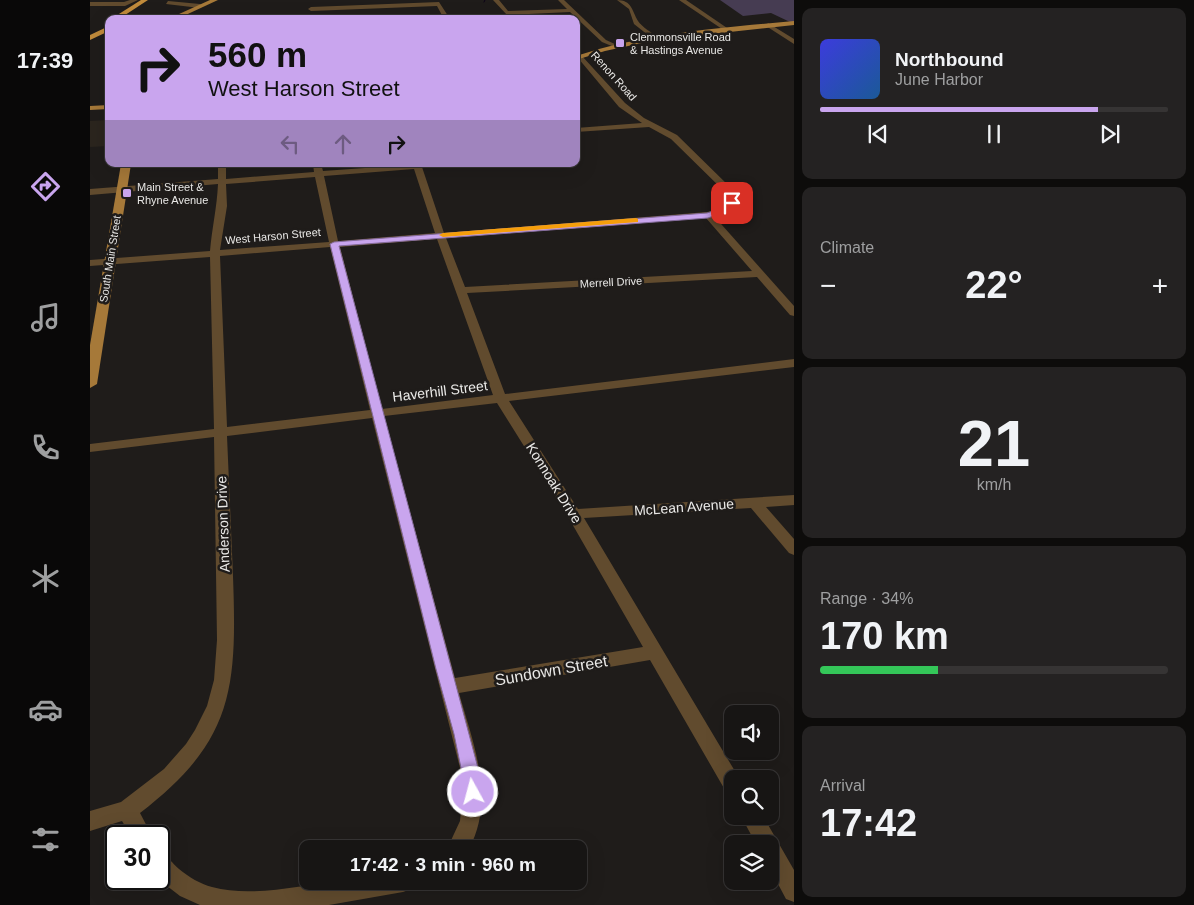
<!DOCTYPE html>
<meta charset="utf-8">
<style>
:root{--surface:#171514;--page:#242222;--text:#f1f3f6;--muted:#9e9fa0;--line:#363434;--accent:#c9a5ee}
body{margin:0;font-family:Arial,sans-serif;background:var(--page);color:var(--text);height:100vh;display:flex;flex-direction:column;font-size:19px;white-space:nowrap}
*{box-sizing:border-box;margin:0}
p{font-size:16px;color:var(--muted)}
.icon{flex:none;width:28px;height:28px;fill:none;stroke:currentColor;stroke-width:2;stroke-linecap:round;stroke-linejoin:round}
.map{position:relative;flex:1;overflow:hidden}
.sheet{display:flex;flex-direction:column;gap:8px;padding:8px;background:#0d0c0b;width:400px}
.sheet>*{flex:none}
.banner{position:absolute;left:15px;top:15px;width:475px;height:152px;border-radius:10px;box-shadow:0 5px 20px #0002,0 0 0 1px var(--line);background:#c9a5ee;color:#111;overflow:hidden}
.tools{position:absolute;left:634px;top:705px;display:grid;gap:10px}
.tools a{display:grid;place-items:center;width:55px;height:55px;border-radius:10px;background:var(--surface);box-shadow:0 5px 20px #0002,0 0 0 1px var(--line);font-size:25px}
.speed{position:absolute;left:15px;top:825px;display:flex;gap:10px;font-size:25px;font-weight:700;text-align:center}
.speed>*{display:grid;place-content:center;width:65px;height:65px;border-radius:50%;background:var(--surface);box-shadow:0 5px 20px #0002,0 0 0 1px var(--line);line-height:1}
.speed .limit{border:2px solid #111;border-radius:8px;background:#fff;color:#111}
.pin{position:absolute;display:grid;place-items:center;width:42px;height:42px;color:#fff;margin:-21px;border-radius:10px;box-shadow:0 2px 8px #0006}
.me{position:absolute;width:55px;margin:-28px;rotate:353deg;stroke-linejoin:round;filter:drop-shadow(0 0 4px #0008)}
.turn{display:flex;align-items:center;gap:18px;height:105px;padding:0 20px;font-size:22px}
.turn .icon{width:65px;height:65px;stroke-width:2.5}
.turn b{display:block;font-size:35px;line-height:42px}
.lanes{display:flex;align-items:center;height:48px;padding:0 20px;background:#0003;justify-content:center;gap:25px;direction:ltr}
.lanes .off{opacity:.35}
.big{font-size:38px;font-weight:600;line-height:1.1}
.sheet .card{flex:1;display:flex;flex-direction:column;justify-content:center;gap:8px;min-width:0;padding:0 18px;border-radius:10px;background:var(--page)}
.sheet .dial{align-items:center;gap:0}
.dial b{font-size:65px;line-height:1}
.song{display:flex;align-items:center;gap:15px}
.cover{width:60px;height:60px;border-radius:8px;background:linear-gradient(135deg,hsl(240 70% 55%),hsl(210 70% 35%))}
.played{height:5px;border-radius:2px;background:linear-gradient(90deg,var(--accent) 80%,var(--line) 80%)}
.keys{display:flex;justify-content:space-around;direction:ltr}
.heat{display:flex;justify-content:space-between;align-items:center;font-size:28px;direction:ltr}
.charge{height:8px;border-radius:4px;background:linear-gradient(90deg,#34c759 34%,var(--line) 0)}
.trip{position:absolute;left:209px;top:840px;width:288px;height:50px;border-radius:10px;background:var(--surface);box-shadow:0 5px 20px #0002,0 0 0 1px var(--line);font-weight:600;line-height:50px;text-align:center}
main{display:flex;flex:1;min-height:0}
.dock{display:flex;flex-direction:column;width:90px;justify-content:space-around;align-items:center;background:#090808;color:var(--muted)}
.dock .icon{width:35px;height:35px}
.dock .active{color:var(--accent)}
.dock b{font-size:22px;color:var(--text)}
.map>svg:first-child{display:block}
.built{fill:#2b251e}
.green{fill:#463c52}
.lines{fill:none;stroke-linecap:round;stroke-linejoin:round}
.stream{stroke:#0b0117;stroke-width:1}
.minor{fill:#614b2e;fill-rule:evenodd}
.major{fill:#a67939;fill-rule:evenodd}
.highway{fill:#c18b3b;fill-rule:evenodd}
.route{fill:#c9a5ee;stroke:#836b9b}
.slow{fill:#f59e0b}
.poi-dot{fill:#c9a5ee;stroke:#1f1c1a;stroke-width:2}
.labels{text-anchor:middle;stroke-width:5;stroke-linejoin:round;paint-order:stroke}
.far-poi-label{font-size:11px;fill:#e9e8e6;stroke:#1f1c1a;text-anchor:start}
.far-street-label{font-size:11px;fill:#e9e8e6;stroke:#1f1c1a}
.street-label{font-size:14px;fill:#e9e8e6;stroke:#1f1c1a}
.near-street-label{font-size:16px;fill:#e9e8e6;stroke:#1f1c1a}
</style>
<main>
<nav class="dock">
<b>17:39</b>
<svg class="icon active" aria-label="directions" viewBox="0 0 24 24"><path d="M12 3l9 9-9 9-9-9zM9 14v-3h6M13 9l2 2-2 2"/></svg>
<svg class="icon" aria-label="music" viewBox="0 0 24 24"><path d="M9 18V5l10-2v13"/><circle cx="6" cy="18" r="3"/><circle cx="16" cy="16" r="3"/></svg>
<svg class="icon" aria-label="phone" viewBox="0 0 24 24"><path d="M5 4h4l2 5-3 2q2 4 5 5l2-3 5 2v4C11 20 4 13 5 4z"/></svg>
<svg class="icon" aria-label="climate" viewBox="0 0 24 24"><path d="M12 3v18M4 7l16 10M4 17L20 7"/></svg>
<svg class="icon" aria-label="car" viewBox="0 0 24 24"><path d="M5 17H2v-5l4-1 3-4h7l3 4 3 1v5h-3M9 17h6M6 11h13"/><circle cx="7" cy="17" r="2"/><circle cx="17" cy="17" r="2"/></svg>
<svg class="icon" aria-label="filters" viewBox="0 0 24 24"><path d="M4 7h16M4 17h16"/><circle cx="9" cy="7" r="2"/><circle cx="15" cy="17" r="2"/></svg>
</nav>
<div class="map">
<svg width="704" height="905" viewBox="0 0 704 905">
<rect width="100%" height="100%" fill="#1f1c1a"/>
<path class="built" d="M19,120v26l-19,1v-26z"/>
<path class="green" d="M630,0h74v22h-4l-19,-9 -28,3z"/>
<g class="lines">
<path class="stream" d="M394,2l1,-2"/>
<g class="minor">
<path d="M40,0h8l-13,6h-35v-4h34z"/>
<path d="M403,0h6l9,11 59,-2 -9,-9h6l42,40 11,5 -3,2 -12,-5 -32,-30 -63,3z"/>
<path d="M527,0c15,0 15,11 21,21 4,6 13,11 19,16v2h-4l-19,-15 -5,-15z"/>
<path d="M589,0h7l44,30 -5,1z"/>
<path d="M78,1l32,3 3,2 -3,2 -34,-4z"/>
<path d="M349,2l11,17h-6l-7,-13 -126,5 -3,-2 3,-2z"/>
<path d="M678,23l26,16v5l-28,-18z"/>
<path d="M488,56h4l43,47 19,15 33,17 55,54 7,12 -8,10 -17,5 80,90v10l-4,-1 -33,-38 -290,16 38,101 289,-35v8l-285,34 69,108 216,-14v10l-28,2 28,32v16l-5,-2 -38,-45 -167,10 155,260 -7,1v14l-7,-3 -75,-130 -191,33c14,50 37,105 10,156h-22l13,-28 2,-21 -2,-32 -88,-350 -145,18c2,46 4,93 6,140 4,112 1,165 -93,237l12,23h-21l-9,-15 -32,10v-20l31,-9 43,-33 22,-25 9,-14 12,-24 7,-26 3,-40 -3,-203 -124,15v-8l124,-15 -4,-172 -120,9v-6l120,-9c2,-23 7,-44 8,-67l-128,11v-6l128,-10v-15h8v15l88,-7 -1,-8h8l2,7 98,-7 23,69 263,-21 18,-5 4,-6 -4,-9 -54,-53 -22,-12 -73,5v-4l66,-5 -23,-16 -41,-49zM324,169l21,64 -97,8 -14,-65zM225,177l14,65 -109,8 7,-44 -1,-22zM616,218l46,53 -287,16 -19,-49zM347,239l56,156 -111,14 -42,-162zM240,247l40,163 -143,17 -7,-171zM407,403l70,112 76,132 -188,31 -71,-262z"/>
<path d="M651,816h22l31,54v32l-8,-3 -16,-30v-25h-14z"/>
<path d="M69,853c9,3 13,10 20,16 10,8 21,15 33,18 40,11 89,-2 129,-6 24,-2 49,0 73,0l-3,8 -8,3 -74,13h-129l-20,-9 -22,-17z"/>
</g>
<g class="major">
<path d="M120,0h8l-41,19h-9z"/>
<path d="M704,21v4l-138,15 -51,11 -29,9v-4c71,-23 144,-28 218,-35z"/>
<path d="M19,105v4l-19,1v-4z"/>
<path d="M31,164h10l-34,220 -7,4v-43z"/>
</g>
<g class="highway">
<path d="M51,0h7l-29,19h-8z"/>
<path d="M19,26v5l-19,9v-5z"/>
</g>
</g>
<path class="route" d="M642,201l4,2 -6,7 -22,8 -369,28 139,522 3,24 -2,5 -6,3 -6,-3 -13,-63 -18,-65 -106,-425 4,-2 373,-29 18,-6z"/>
<path class="slow" d="M546,218l2,1v3l-195,15 -4,-2 4,-2z"/>
<g class="poi-dot">
<rect x="525" y="38" width="10" height="10" rx="2.5"/>
<rect x="32" y="188" width="10" height="10" rx="2.5"/>
</g>
<g class="labels">
<g class="far-poi-label">
<text x="540" y="41">Clemmonsville Road<tspan x="540" dy="13">&amp; Hastings Avenue</tspan></text>
<text x="47" y="191">Main Street &amp;<tspan x="47" dy="13">Rhyne Avenue</tspan></text>
</g>
<g class="far-street-label">
<text transform="translate(524 76) rotate(48)" y="4">Renon Road</text>
<text transform="translate(183 236) rotate(-5)" y="4">West Harson Street</text>
<text transform="translate(20 259) rotate(-81)" y="4">South Main Street</text>
<text transform="translate(521 282) rotate(-3)" y="4">Merrell Drive</text>
</g>
<g class="street-label">
<text transform="translate(350 391) rotate(-7)" y="5">Haverhill Street</text>
<text transform="translate(464 483) rotate(58)" y="5">Konnoak Drive</text>
<text transform="translate(594 507) rotate(-4)" y="5">McLean Avenue</text>
<text transform="translate(133 524) rotate(-92)" y="5">Anderson Drive</text>
</g>
<g class="near-street-label">
<text transform="translate(461 670) rotate(-10)" y="6">Sundown Street</text>
</g>
</g>
</svg>
<div class="tools">
<a><svg class="icon" aria-label="sound" viewBox="0 0 24 24"><path d="M4 9h4l5-4v14l-5-4H4zM17 9q2 3 0 6"/></svg></a>
<a><svg class="icon" aria-label="search" viewBox="0 0 24 24"><circle cx="10" cy="10" r="6"/><path d="M15 15l6 6"/></svg></a>
<a><svg class="icon" aria-label="layers" viewBox="0 0 24 24"><path d="M12 4l9 5-9 5-9-5zM3 14l9 5 9-5"/></svg></a>
</div>
<div class="speed"><div class="limit">30</div></div>
<div class="pin" style="left:642px;top:203px;background:#d93025"><svg class="icon" aria-label="arrive" viewBox="0 0 24 24"><path d="M6 21V4h12l-3 4 3 4H6"/></svg></div>
<svg class="me" style="left:383px;top:792px" viewBox="-20 -20 40 40"><circle r="17" fill="#c9a5ee" stroke="#fff" stroke-width="3"/><path d="M0-11L8 9 0 5-8 9z" fill="#fff"/></svg>
<div class="trip">17:42 · 3 min · 960 m</div>
<div class="banner">
<div class="turn"><svg class="icon" aria-label="right" viewBox="0 0 24 24"><path d="M7 20v-9h11M14 6l5 5-5 5"/></svg><div><b>560 m</b>West Harson Street</div></div>
<div class="lanes"><svg class="icon off" aria-label="left" viewBox="0 0 24 24"><path d="M17 20v-9H6M10 6l-5 5 5 5"/></svg><svg class="icon off" aria-label="ahead" viewBox="0 0 24 24"><path d="M12 20V5M6 11l6-6 6 6"/></svg><svg class="icon" aria-label="right" viewBox="0 0 24 24"><path d="M7 20v-9h11M14 6l5 5-5 5"/></svg></div>
</div>
</div>
<section class="sheet">
<div class="card">
<div class="song"><i class="cover"></i><div><b>Northbound</b><p>June Harbor</p></div></div>
<div class="played"></div>
<div class="keys"><svg class="icon" aria-label="previous" viewBox="0 0 24 24"><path d="M18 5L8 12l10 7zM5 5v14"/></svg><svg class="icon" aria-label="pause" viewBox="0 0 24 24"><path d="M8 5v14M16 5v14"/></svg><svg class="icon" aria-label="next" viewBox="0 0 24 24"><path d="M6 5l10 7-10 7zM19 5v14"/></svg></div>
</div>
<div class="card"><p>Climate</p>
<div class="heat"><a>−</a><b class="big">22°</b><a>+</a></div>
</div>
<div class="card dial"><b>21</b><p>km/h</p></div>
<div class="card"><p>Range · 34%</p><b class="big">170 km</b><div class="charge"></div></div>
<div class="card"><p>Arrival</p><b class="big">17:42</b></div>
</section>
</main>
